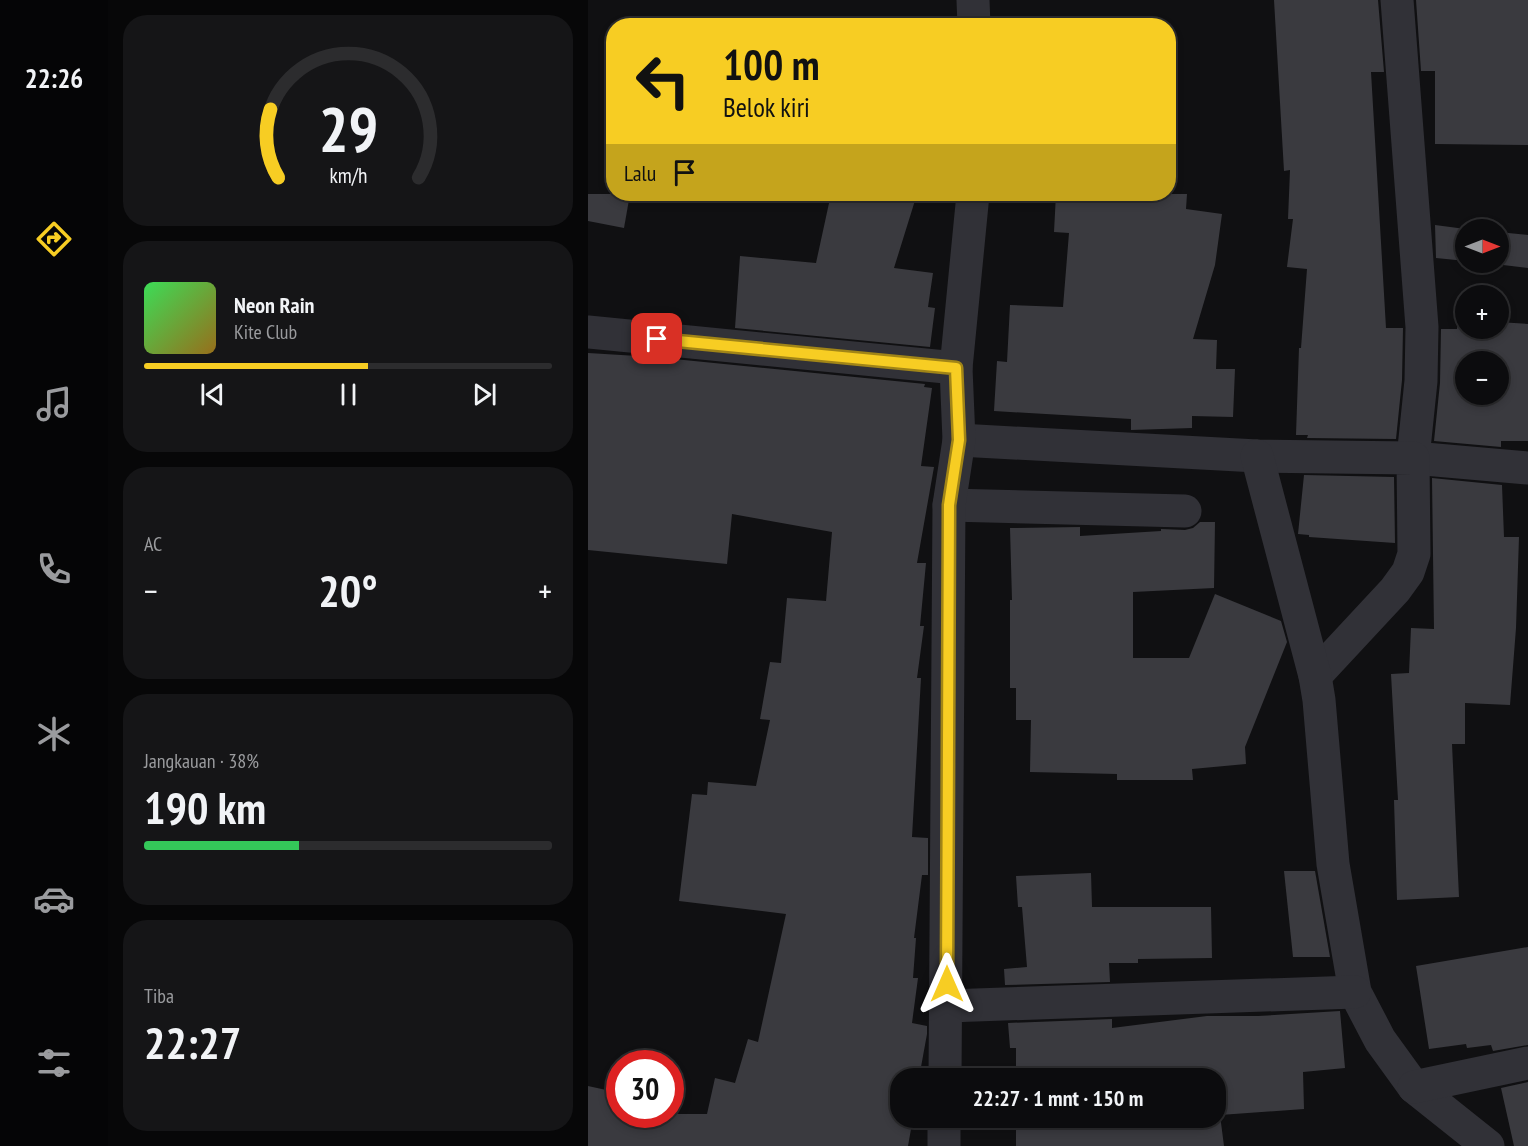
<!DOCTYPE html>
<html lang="id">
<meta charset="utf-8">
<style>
:root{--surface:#0c0c0e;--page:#151517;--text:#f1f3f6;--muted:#9a9b9e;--line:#2c2c2e;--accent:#f7cd23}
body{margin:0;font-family:"PT Sans Narrow",sans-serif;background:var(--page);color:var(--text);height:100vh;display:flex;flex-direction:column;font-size:22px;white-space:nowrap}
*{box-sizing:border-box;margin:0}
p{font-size:20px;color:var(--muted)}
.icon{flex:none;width:33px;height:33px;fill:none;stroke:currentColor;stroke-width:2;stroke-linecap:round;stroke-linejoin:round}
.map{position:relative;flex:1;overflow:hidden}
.sheet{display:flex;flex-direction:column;gap:15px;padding:15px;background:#070708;width:480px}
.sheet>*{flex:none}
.guide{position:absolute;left:18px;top:18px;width:570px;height:183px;border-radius:24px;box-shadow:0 3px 9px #0003,0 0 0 2px var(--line);background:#f7cd23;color:#111;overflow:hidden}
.needle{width:39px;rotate:90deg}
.controls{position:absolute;left:867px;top:219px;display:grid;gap:12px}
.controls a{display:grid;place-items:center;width:54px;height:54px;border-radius:50%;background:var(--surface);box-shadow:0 3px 9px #0003,0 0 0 2px var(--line);font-size:30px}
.speed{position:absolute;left:18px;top:1050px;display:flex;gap:12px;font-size:30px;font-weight:700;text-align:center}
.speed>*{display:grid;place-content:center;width:78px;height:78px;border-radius:50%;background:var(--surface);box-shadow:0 3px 9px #0003,0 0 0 2px var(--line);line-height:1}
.speed .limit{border:9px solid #d22;background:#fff;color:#111}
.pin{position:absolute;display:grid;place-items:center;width:51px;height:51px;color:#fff;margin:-26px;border-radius:12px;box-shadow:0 3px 9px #0006}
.me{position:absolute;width:66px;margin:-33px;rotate:0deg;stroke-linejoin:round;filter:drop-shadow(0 0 4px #0008)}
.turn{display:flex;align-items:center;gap:21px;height:126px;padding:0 18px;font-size:27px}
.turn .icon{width:78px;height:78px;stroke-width:2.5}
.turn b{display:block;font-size:42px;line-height:51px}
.then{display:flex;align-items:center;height:57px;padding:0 18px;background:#0003;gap:12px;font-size:22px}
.big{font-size:45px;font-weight:800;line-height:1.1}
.sheet .card{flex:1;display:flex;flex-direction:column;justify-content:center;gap:9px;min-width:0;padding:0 21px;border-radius:24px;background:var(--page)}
.sheet .dial{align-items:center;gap:0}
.dial svg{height:156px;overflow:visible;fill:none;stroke:var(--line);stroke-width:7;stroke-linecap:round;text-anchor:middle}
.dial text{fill:var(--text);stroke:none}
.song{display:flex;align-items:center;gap:18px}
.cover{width:72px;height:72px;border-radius:9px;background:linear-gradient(135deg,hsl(130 70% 55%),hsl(40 70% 35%))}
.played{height:6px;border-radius:3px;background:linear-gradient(90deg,var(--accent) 55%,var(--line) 55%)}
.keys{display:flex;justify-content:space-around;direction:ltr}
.heat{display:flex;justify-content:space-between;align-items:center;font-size:33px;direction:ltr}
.charge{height:9px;border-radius:4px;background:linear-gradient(90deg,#34c759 38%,var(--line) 0)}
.trip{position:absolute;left:302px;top:1068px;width:336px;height:60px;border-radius:24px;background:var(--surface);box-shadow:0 3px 9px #0003,0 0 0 2px var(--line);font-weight:800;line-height:60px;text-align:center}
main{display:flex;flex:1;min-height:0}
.tab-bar{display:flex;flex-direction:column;width:108px;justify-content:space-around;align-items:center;background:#050506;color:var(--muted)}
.tab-bar .icon{width:42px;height:42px}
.tab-bar .selected{color:var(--accent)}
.tab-bar b{font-size:27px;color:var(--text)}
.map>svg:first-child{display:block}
.building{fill:#3a3a3f;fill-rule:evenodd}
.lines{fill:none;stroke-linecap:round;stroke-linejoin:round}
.minor{stroke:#313137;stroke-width:33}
.route-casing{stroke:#a18517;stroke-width:15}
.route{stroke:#f7cd23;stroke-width:10}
</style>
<main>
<nav class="tab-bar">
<b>22:26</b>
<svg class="icon selected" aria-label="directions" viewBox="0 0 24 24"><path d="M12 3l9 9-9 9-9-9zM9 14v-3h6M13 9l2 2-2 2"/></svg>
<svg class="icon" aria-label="music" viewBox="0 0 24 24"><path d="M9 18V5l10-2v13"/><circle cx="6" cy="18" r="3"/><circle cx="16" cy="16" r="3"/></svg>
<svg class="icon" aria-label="phone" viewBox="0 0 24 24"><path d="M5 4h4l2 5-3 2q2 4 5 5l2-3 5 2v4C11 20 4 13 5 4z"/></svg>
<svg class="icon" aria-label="climate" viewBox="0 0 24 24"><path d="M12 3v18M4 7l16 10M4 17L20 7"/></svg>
<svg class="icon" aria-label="car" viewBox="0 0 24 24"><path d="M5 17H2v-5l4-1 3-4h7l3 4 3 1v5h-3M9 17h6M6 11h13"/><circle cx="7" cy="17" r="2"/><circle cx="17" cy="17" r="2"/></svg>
<svg class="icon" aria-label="filters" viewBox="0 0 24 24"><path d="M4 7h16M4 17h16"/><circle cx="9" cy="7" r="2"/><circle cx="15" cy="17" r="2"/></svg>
</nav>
<section class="sheet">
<div class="card dial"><svg viewBox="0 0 100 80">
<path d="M14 69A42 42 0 1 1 86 69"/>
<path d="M14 69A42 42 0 0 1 10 34" stroke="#f7cd23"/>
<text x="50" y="56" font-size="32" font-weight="700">29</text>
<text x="50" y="72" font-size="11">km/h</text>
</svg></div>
<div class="card">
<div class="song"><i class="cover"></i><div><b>Neon Rain</b><p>Kite Club</p></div></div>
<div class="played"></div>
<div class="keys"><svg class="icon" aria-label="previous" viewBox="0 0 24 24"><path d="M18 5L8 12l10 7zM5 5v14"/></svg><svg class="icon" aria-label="pause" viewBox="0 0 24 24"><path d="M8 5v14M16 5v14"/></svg><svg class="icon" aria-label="next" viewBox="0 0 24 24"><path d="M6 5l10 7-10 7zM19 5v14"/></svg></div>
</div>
<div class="card"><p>AC</p>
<div class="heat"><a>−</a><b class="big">20°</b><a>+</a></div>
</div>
<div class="card"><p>Jangkauan · 38%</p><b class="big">190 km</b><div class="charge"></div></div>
<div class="card"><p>Tiba</p><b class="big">22:27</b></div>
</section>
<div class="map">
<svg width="940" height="1146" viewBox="0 0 940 1146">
<rect width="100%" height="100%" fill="#101012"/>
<g class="building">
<path d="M686,0h104l6,72h-13l15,256h17l-1,52 -6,59 -89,-1 1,-3h-12l3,-87h2l6,-79 -20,-2 6,-48h-5l2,-49 -6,1z"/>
<path d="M828,0h112v145l-93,-1v-73h-14z"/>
<path d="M0,194h42l-6,34 -36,-7z"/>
<path d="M243,194h86l-23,74 39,5 -5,34 7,1 -5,39 -195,-19 5,-72 76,7z"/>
<path d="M468,194h131l-1,15 36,5 -7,51 -22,74 24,1 -1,29h19l-2,48 -41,-1v12l-61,2v-11l-137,-8 3,-50 10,1 3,-57 53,2 6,-74 -15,-1z"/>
<path d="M847,225l38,5h-7v31l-30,-3z"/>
<path d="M910,232l30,3v33l-50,-6h20z"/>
<path d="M870,320h8v8h32v-6l30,2v117h-27v6l-67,-6 6,-58 1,-54h16zM878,362h32v32h-32z"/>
<path d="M0,353l66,4 271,27 -1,3 8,1 -11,78 13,1 -17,96h9l-6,63h4l-7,52h4l-9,159 16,1v37h-6l-8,63h2l-3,40h5l-6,45 15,3v8l-8,44h-19v40h13l-5,28h-320v-60l32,7v21h50v-2l9,2h28l8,-36 20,5 13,-44 10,3 28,-128 -107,-13 13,-107 15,1 1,-13 48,4 14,-66 -10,-1 10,-57 11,1 6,-65 39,3 6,-69 -100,-18 -5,50 -139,-14z"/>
<path d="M716,475l90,2 1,66 -86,-6v-2l-11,-1z"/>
<path d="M844,478l70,7 2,52h15l-3,91 -6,77 -45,-2v41h-13l7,153 -62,3 -3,-100h4l-7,-126 18,-1 2,-45 23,1z"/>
<path d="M612,522h15l-1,66 -81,4v66h56l26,-64 66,27 6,21 -42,105 1,17 -54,5 1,11h-76v-6l-87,-2 1,-52h-15v-32h-6v-88h2l-2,-72 70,-1v9l81,-5v-2l24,1 8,-2z"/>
<path d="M696,871h31l15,86h-37z"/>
<path d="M503,873l1,34h119l1,51 -74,1v4h-29l1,19 -105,3 -1,-16 23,-2 -5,-60h-4l-2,-31z"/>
<path d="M940,947v98l-35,6 -2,-6 -24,3 -1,-4 -37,5 -13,-83z"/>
<path d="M752,1011l5,57 -42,4 1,37 -84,6 4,31h-208v-28h199v-40h-199v-30h-6l-2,-25 104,-4v9l95,-12h51z"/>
<path d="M940,1082v64h-14l-13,-58z"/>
</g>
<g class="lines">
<g class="minor">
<path d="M385,0l1,26"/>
<path d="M809,0l25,327 -1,54 -8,77 115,10"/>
<path d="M0,332l368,36"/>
<path d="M371,440l298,16 156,2 1,96 -6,18 -13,18 -80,86"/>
<path d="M669,456l58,220 4,24 14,164 22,128 25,48 34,47 74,59"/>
<path d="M361,505l236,6"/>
<path d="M359,1006l408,-14"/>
<path d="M357,1078l4,-573 10,-65 -3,-72 17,-174"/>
<path d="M826,1087l114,-24"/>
<path d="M356,1146v-28"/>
</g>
</g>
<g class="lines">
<defs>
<path id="route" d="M69,339l299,29 3,72 -10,65 -2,479"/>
</defs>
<use href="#route" class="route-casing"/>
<use href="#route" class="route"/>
</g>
</svg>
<div class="controls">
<a><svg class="needle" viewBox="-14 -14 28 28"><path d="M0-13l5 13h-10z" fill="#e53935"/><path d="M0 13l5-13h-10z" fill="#9a9b9e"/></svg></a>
<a>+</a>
<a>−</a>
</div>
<div class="speed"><div class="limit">30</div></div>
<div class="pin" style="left:69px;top:339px;background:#d93025"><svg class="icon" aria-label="arrive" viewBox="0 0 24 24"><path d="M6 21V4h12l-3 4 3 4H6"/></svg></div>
<svg class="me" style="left:359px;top:984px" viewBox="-20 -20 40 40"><path d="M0-17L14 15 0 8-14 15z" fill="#f7cd23" stroke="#fff" stroke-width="4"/></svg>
<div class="trip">22:27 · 1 mnt · 150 m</div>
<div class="guide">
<div class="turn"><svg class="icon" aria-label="left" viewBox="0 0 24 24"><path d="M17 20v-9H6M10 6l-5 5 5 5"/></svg><div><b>100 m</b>Belok kiri</div></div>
<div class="then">Lalu<svg class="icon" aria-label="arrive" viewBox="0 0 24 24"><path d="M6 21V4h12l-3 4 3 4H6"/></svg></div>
</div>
</div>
</main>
